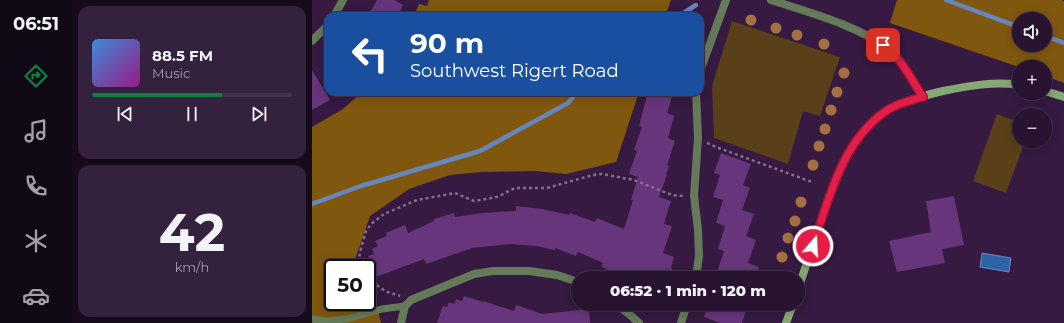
<!DOCTYPE html>
<meta charset="utf-8">
<style>
:root{--surface:#281431;--page:#34213d;--text:#f1f3f6;--muted:#a59eab;--line:#44334d;--accent:#0b8043}
body{margin:0;font-family:Montserrat,sans-serif;background:var(--page);color:var(--text);height:100vh;display:flex;flex-direction:column;font-size:15px;white-space:nowrap}
*{box-sizing:border-box;margin:0}
p{font-size:13px;color:var(--muted)}
.icon{flex:none;width:22px;height:22px;fill:none;stroke:currentColor;stroke-width:2;stroke-linecap:round;stroke-linejoin:round}
.map{position:relative;flex:1;overflow:hidden}
.side{display:flex;flex-direction:column;gap:6px;padding:6px;background:#160b1b;width:240px}
.side>*{flex:none}
.banner{position:absolute;left:12px;top:12px;width:380px;height:84px;border-radius:12px;box-shadow:0 2px 10px #0003,0 0 0 1px var(--line);background:#1a4fa0;color:#fff;overflow:hidden}
.tools{position:absolute;left:700px;top:12px;display:grid;gap:8px}
.tools a{display:grid;place-items:center;width:40px;height:40px;border-radius:50%;background:var(--surface);box-shadow:0 2px 10px #0003,0 0 0 1px var(--line);font-size:20px}
.speed{position:absolute;left:12px;top:259px;display:flex;gap:8px;font-size:20px;font-weight:700;text-align:center}
.speed>*{display:grid;place-content:center;width:52px;height:52px;border-radius:50%;background:var(--surface);box-shadow:0 2px 10px #0003,0 0 0 1px var(--line);line-height:1}
.speed .limit{border:2px solid #111;border-radius:6px;background:#fff;color:#111}
.pin{position:absolute;display:grid;place-items:center;width:34px;height:34px;color:#fff;margin:-17px;border-radius:8px;box-shadow:0 2px 6px #0006}
.me{position:absolute;width:44px;margin:-22px;rotate:19deg;stroke-linejoin:round;filter:drop-shadow(0 0 3px #0008)}
.turn{display:flex;align-items:center;gap:14px;height:84px;padding:0 20px;font-size:18px}
.turn .icon{width:52px;height:52px;stroke-width:2.5}
.turn b{display:block;font-size:28px;line-height:34px}
.side .widget{flex:1;display:flex;flex-direction:column;justify-content:center;gap:6px;min-width:0;padding:0 14px;border-radius:12px;background:var(--page)}
.side .dial{align-items:center;gap:0}
.dial b{font-size:52px;line-height:1}
.song{display:flex;align-items:center;gap:12px}
.cover{width:48px;height:48px;border-radius:6px;background:linear-gradient(135deg,hsl(210 70% 55%),hsl(310 70% 35%))}
.played{height:4px;border-radius:2px;background:linear-gradient(90deg,var(--accent) 65%,var(--line) 65%)}
.keys{display:flex;justify-content:space-around;direction:ltr}
.trip{position:absolute;left:259px;top:271px;width:234px;height:40px;border-radius:20px;background:var(--surface);box-shadow:0 2px 10px #0003,0 0 0 1px var(--line);font-weight:800;line-height:40px;text-align:center}
main{display:flex;flex:1;min-height:0}
.menu{display:flex;flex-direction:column;width:72px;justify-content:space-around;align-items:center;background:#100814;color:var(--muted)}
.menu .icon{width:28px;height:28px}
.menu .on{color:var(--accent)}
.menu b{font-size:18px;color:var(--text)}
.map>svg:first-child{display:block}
.green{fill:#594019}
.forest{fill:#80570e;fill-rule:evenodd}
.water{fill:#2d64a7;stroke:#6687be}
.lines{fill:none;stroke-linecap:round;stroke-linejoin:round}
.stream{stroke:#6687be;stroke-width:4.5}
.building{fill:#67357b}
.path{stroke:#846d8e;stroke-width:2.5;stroke-dasharray:3 3;stroke-linecap:butt}
.service{stroke:#647a59;stroke-width:7}
.minor{stroke:#647a59;stroke-width:8}
.secondary{stroke:#86a874;stroke-width:8}
.tree{fill:#a57041}
.route-casing{stroke:#92132f;stroke-width:10}
.route{stroke:#e11d48;stroke-width:7}
</style>
<main>
<nav class="menu">
<b>06:51</b>
<svg class="icon on" aria-label="directions" viewBox="0 0 24 24"><path d="M12 3l9 9-9 9-9-9zM9 14v-3h6M13 9l2 2-2 2"/></svg>
<svg class="icon" aria-label="music" viewBox="0 0 24 24"><path d="M9 18V5l10-2v13"/><circle cx="6" cy="18" r="3"/><circle cx="16" cy="16" r="3"/></svg>
<svg class="icon" aria-label="phone" viewBox="0 0 24 24"><path d="M5 4h4l2 5-3 2q2 4 5 5l2-3 5 2v4C11 20 4 13 5 4z"/></svg>
<svg class="icon" aria-label="climate" viewBox="0 0 24 24"><path d="M12 3v18M4 7l16 10M4 17L20 7"/></svg>
<svg class="icon" aria-label="car" viewBox="0 0 24 24"><path d="M5 17H2v-5l4-1 3-4h7l3 4 3 1v5h-3M9 17h6M6 11h13"/><circle cx="7" cy="17" r="2"/><circle cx="17" cy="17" r="2"/></svg>
</nav>
<section class="side">
<div class="widget">
<div class="song"><i class="cover"></i><div><b>88.5 FM</b><p>Music</p></div></div>
<div class="played"></div>
<div class="keys"><svg class="icon" aria-label="previous" viewBox="0 0 24 24"><path d="M18 5L8 12l10 7zM5 5v14"/></svg><svg class="icon" aria-label="pause" viewBox="0 0 24 24"><path d="M8 5v14M16 5v14"/></svg><svg class="icon" aria-label="next" viewBox="0 0 24 24"><path d="M6 5l10 7-10 7zM19 5v14"/></svg></div>
</div>
<div class="widget dial"><b>42</b><p>km/h</p></div>
</section>
<div class="map">
<svg width="752" height="323" viewBox="0 0 752 323">
<rect width="100%" height="100%" fill="#361a41"/>
<g class="green">
<path d="M420,21l108,36 -20,59 -17,-5 -15,53 -74,-26 -2,-52z"/>
<path d="M685,114l22,8v19h6l-19,52 -33,-12z"/>
</g>
<g class="forest">
<path d="M117,0h242l-6,16h-251l5,-12 8,2z"/>
<path d="M585,0h164l3,1v82l-19,-7v-9h-26l-129,-44zM707,19h26v26h-26z"/>
<path d="M50,92h277l-23,70 -50,12 -31,-3 -54,1 -31,3 -41,14 -39,27 -18,52h-19v34h34v-3l9,3 5,21h-69v-196l31,-18z"/>
</g>
<path class="water" d="M670,253l29,5 -2,14 -29,-5z"/>
<g class="lines">
<g class="stream">
<path d="M634,0l73,27"/>
<path d="M367,16l17,-11"/>
<path d="M733,36l19,7"/>
<path d="M0,204l49,-18 119,-35 88,-48 9,-11"/>
</g>
</g>
<g class="building">
<path d="M65,0h17l9,5 -5,11h-30z"/>
<path d="M0,70l18,30 -18,10z"/>
<path d="M336,92h25l-6,21 7,3 -6,22 7,3 -8,24 2,1 -3,9h1l-8,22 12,4 -7,23 8,2 -9,27 11,4 -3,11h1l-3,10h-48l-20,-12 2,-3 -25,-11 -2,4 -21,-8v2l-19,-4 -25,-2 -39,4 -46,16 -2,-5 -51,19 -7,-15 4,-2 -2,-5 6,-2 -2,-5 6,-3 -3,-5 12,-5 -1,-3 19,-8 3,8 26,-12v-2l20,-6 1,4 27,-4 34,-2v-5l26,3 28,6v-2l25,9 2,-4 27,11 9,-29h-2l7,-23 -9,-3 8,-23 -3,-1 8,-23 -3,-1z"/>
<path d="M409,153l30,11 -8,21 7,3 -8,22 12,4 -8,22 10,4 -8,23 11,4 -4,11h-21l-17,-6 7,-21 -6,-2 7,-23 -9,-3 7,-23 -10,-3 7,-22 -6,-2z"/>
<path d="M642,196l10,49 -22,4 3,14 -48,9 -8,-31 42,-9 -5,-31z"/>
<path d="M152,296l19,6v-1l31,10 2,-6 26,9 47,-5 1,14h-153l6,-17 4,1 2,-5 5,2 2,-5 6,2z"/>
<path d="M396,304h40l-6,19h-22l-16,-6z"/>
</g>
<g class="lines">
<g class="path">
<path d="M395,143l9,4 96,35"/>
<path d="M48,268l-2,-5 3,-15 5,-17 5,-7 13,-10 33,-14 38,-7 19,8 7,-1 16,-3 18,-9h32l46,-13 9,-1 32,6 38,15 11,1"/>
<path d="M55,278l18,13 15,5"/>
</g>
<path class="service" d="M0,319l15,2 20,-2 35,-10 23,-3"/>
<g class="minor">
<path d="M459,0c36,12 90,26 118,50 14,11 24,31 34,47"/>
<path d="M22,16l9,-16"/>
<path d="M0,41l16,-16"/>
<path d="M388,71l26,-71"/>
<path d="M384,278l3,-22 -1,-26 -4,-34 4,-58 -2,-46"/>
<path d="M304,304l13,10 10,9"/>
<path d="M89,323l4,-17 6,-6 63,-26 19,-3h36l28,4 21,7"/>
<path d="M369,323l6,-19"/>
</g>
<g class="secondary">
<path d="M733,91l19,6"/>
<path d="M486,289c8,-24 17,-49 25,-73 14,-39 27,-80 63,-105 15,-10 40,-16 57,-20 25,-5 51,-10 76,-6"/>
<path d="M474,323l7,-19"/>
</g>
</g>
<g class="tree">
<circle cx="439" cy="20" r="5.5"/>
<circle cx="464" cy="28" r="5.5"/>
<circle cx="485" cy="35" r="5.5"/>
<circle cx="512" cy="44" r="5.5"/>
<circle cx="532" cy="73" r="5.5"/>
<circle cx="525" cy="92" r="5.5"/>
<circle cx="519" cy="110" r="5.5"/>
<circle cx="513" cy="129" r="5.5"/>
<circle cx="507" cy="146" r="5.5"/>
<circle cx="501" cy="165" r="5.5"/>
<circle cx="489" cy="202" r="5.5"/>
<circle cx="483" cy="221" r="5.5"/>
<circle cx="476" cy="238" r="5.5"/>
<circle cx="470" cy="257" r="5.5"/>
</g>
<g class="lines">
<defs>
<path id="route" d="M501,246c16,-48 29,-105 73,-135 10,-7 25,-11 37,-14 -12,-18 -22,-40 -40,-52"/>
</defs>
<use href="#route" class="route-casing"/>
<use href="#route" class="route"/>
</g>
</svg>
<div class="tools">
<a><svg class="icon" aria-label="sound" viewBox="0 0 24 24"><path d="M4 9h4l5-4v14l-5-4H4zM17 9q2 3 0 6"/></svg></a>
<a>+</a>
<a>−</a>
</div>
<div class="speed"><div class="limit">50</div></div>
<div class="pin" style="left:571px;top:45px;background:#d93025"><svg class="icon" aria-label="arrive" viewBox="0 0 24 24"><path d="M6 21V4h12l-3 4 3 4H6"/></svg></div>
<svg class="me" style="left:501px;top:246px" viewBox="-20 -20 40 40"><circle r="17" fill="#e11d48" stroke="#fff" stroke-width="3"/><path d="M0-11L8 9 0 5-8 9z" fill="#fff"/></svg>
<div class="trip">06:52 · 1 min · 120 m</div>
<div class="banner">
<div class="turn"><svg class="icon" aria-label="left" viewBox="0 0 24 24"><path d="M17 20v-9H6M10 6l-5 5 5 5"/></svg><div><b>90 m</b>Southwest Rigert Road</div></div>
</div>
</div>
</main>
